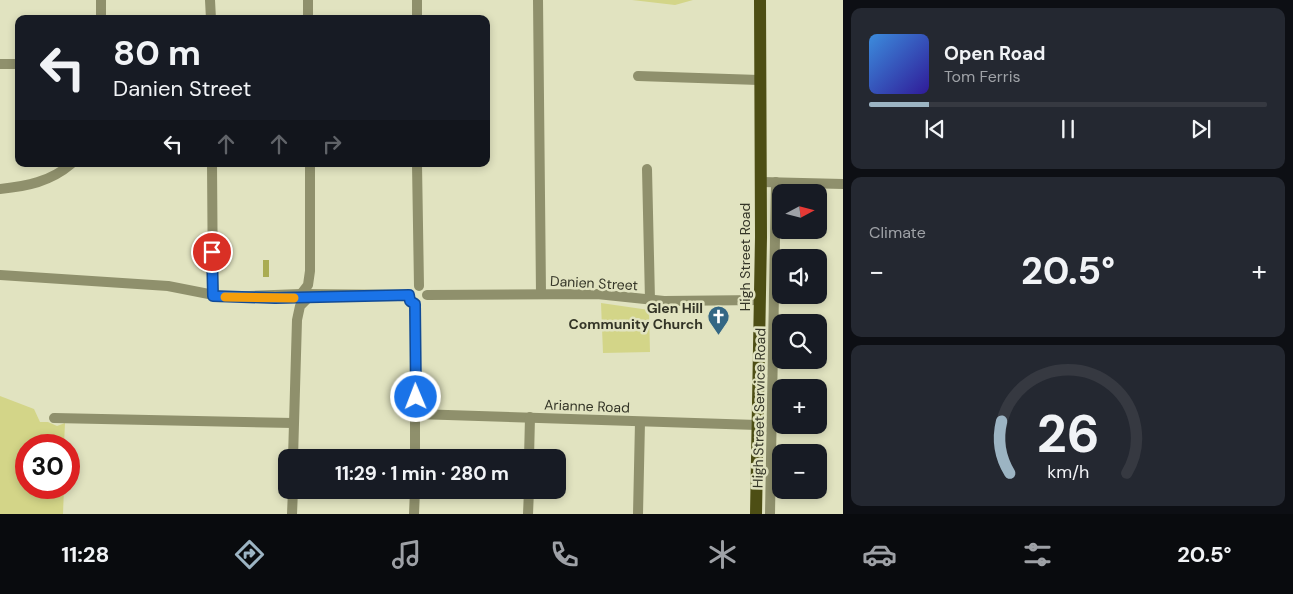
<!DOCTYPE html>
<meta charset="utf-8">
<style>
:root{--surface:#171b24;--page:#242831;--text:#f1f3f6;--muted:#9ea1a6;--line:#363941;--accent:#9cb4c3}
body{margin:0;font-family:"DM Sans",sans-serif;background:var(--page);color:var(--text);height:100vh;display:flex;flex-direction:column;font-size:19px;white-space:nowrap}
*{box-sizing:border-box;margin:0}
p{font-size:16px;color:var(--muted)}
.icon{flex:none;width:28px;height:28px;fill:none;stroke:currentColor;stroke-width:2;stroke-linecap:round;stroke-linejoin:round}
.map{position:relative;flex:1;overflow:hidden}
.sheet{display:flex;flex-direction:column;gap:8px;padding:8px;background:#0d0f14;width:450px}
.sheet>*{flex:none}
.top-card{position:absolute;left:15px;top:15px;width:475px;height:152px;border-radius:10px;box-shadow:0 2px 8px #0003;background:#171b24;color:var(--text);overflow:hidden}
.needle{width:32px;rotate:83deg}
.controls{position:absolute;left:772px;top:184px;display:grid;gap:10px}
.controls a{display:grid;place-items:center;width:55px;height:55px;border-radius:10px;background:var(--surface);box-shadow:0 2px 8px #0003;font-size:25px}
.speed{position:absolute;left:15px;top:434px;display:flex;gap:10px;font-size:25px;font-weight:700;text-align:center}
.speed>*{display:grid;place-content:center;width:65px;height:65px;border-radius:50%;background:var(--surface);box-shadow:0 2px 8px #0003;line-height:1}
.speed .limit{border:8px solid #d22;background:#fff;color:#111}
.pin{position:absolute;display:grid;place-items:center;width:42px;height:42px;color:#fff;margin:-21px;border:2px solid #fff;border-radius:50%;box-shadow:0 1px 5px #0007}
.me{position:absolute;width:55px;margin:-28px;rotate:359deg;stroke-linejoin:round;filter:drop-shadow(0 0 4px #0008)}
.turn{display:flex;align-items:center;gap:18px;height:105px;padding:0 15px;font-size:22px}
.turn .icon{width:65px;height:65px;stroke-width:2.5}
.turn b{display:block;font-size:35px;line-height:42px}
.lanes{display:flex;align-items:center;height:48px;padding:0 15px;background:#0003;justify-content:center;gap:25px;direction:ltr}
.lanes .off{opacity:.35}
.big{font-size:38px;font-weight:700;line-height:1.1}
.sheet .widget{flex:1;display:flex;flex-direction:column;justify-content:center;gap:8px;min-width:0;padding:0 18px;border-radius:10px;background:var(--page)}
.sheet .dial{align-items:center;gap:0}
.dial svg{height:130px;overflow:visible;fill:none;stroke:var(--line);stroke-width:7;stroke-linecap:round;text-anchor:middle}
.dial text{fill:var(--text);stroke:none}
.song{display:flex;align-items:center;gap:15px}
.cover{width:60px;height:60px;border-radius:8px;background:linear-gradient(135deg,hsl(210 70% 55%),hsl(250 70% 35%))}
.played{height:5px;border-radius:2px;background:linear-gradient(90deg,var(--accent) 15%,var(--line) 15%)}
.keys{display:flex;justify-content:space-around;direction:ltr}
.heat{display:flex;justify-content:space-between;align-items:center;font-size:28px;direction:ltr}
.trip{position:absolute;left:278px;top:449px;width:288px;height:50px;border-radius:10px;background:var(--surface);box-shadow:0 2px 8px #0003;font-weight:700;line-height:50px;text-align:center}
.tabs{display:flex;height:80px;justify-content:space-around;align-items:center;background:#090b0e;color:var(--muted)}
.tabs .icon{width:35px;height:35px}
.tabs .current{color:var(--accent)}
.tabs b{font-size:22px;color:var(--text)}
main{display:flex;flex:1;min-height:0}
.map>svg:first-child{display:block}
.green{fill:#d3d588}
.water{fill:#aaac52}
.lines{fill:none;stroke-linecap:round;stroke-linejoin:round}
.minor{stroke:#8f906c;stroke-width:10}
.primary{stroke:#4d4e14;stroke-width:12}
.route-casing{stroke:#114b97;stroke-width:12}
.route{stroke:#1a73e8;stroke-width:9}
.slow{stroke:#f59e0b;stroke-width:9}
.labels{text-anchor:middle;stroke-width:5;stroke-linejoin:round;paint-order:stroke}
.street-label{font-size:14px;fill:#343527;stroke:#e1e3c0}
.poi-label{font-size:14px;font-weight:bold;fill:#343527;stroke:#e1e3c0;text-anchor:end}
</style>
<main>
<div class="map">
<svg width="843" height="514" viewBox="0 0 843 514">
<rect width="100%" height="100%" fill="#e1e3c0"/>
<g class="green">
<path d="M632,0h61l-18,5z"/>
<path d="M601,303l48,7 1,42 -47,1z"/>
<path d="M0,396l34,13 6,13h8l9,4 8,-3 -1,22h-38v43h38l-1,26h-63z"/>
</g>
<rect class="water" x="263" y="260" width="6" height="17"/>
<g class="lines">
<g class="minor">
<path d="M101,0v19"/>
<path d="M210,0l1,19"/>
<path d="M308,0v19"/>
<path d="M538,0l3,294"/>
<path d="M417,19v-19"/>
<path d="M0,64h19"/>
<path d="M638,76l121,4"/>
<path d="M212,164l1,132"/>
<path d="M417,164l2,122"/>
<path d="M647,169l3,131"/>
<path d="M761,182l82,2"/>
<path d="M0,189c27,-3 50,-7 71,-25"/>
<path d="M0,275l168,11 56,11 77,-3 108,1"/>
<path d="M301,294l7,-9 2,-14v-107"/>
<path d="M427,295l170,-1 67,7 96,-1"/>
<path d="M415,304v154"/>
<path d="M416,414l341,11"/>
<path d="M54,418l239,5"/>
<path d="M293,458l4,-138 3,-14 8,-8"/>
<path d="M529,458l1,-41"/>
<path d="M292,514l1,-24"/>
<path d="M414,514l1,-24"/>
<path d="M528,514l1,-24"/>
<path d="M638,514l2,-92"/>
<path d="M770,514l6,-332"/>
</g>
<path class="primary" d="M756,514l5,-277 -1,-237"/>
</g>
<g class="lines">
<defs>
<path id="route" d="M212,252l1,44 62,2 134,-3 1,6 5,3 1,93"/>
</defs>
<use href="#route" class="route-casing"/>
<use href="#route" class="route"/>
<path class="slow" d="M225,297l69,1"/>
</g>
<defs>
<symbol id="church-pin" viewBox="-11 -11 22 30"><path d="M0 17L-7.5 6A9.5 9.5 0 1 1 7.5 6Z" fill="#346784" stroke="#e1e3c0"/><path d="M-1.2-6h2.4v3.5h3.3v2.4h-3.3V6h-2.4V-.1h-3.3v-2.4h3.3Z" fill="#fff"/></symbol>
</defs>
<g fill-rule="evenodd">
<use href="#church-pin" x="706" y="304" width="25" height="34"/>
</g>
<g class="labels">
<g class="street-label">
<text transform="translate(745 257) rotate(-90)" y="5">High Street Road</text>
<text transform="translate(594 283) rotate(3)" y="5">Danien Street</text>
<text transform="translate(587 406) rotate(2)" y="5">Arianne Road</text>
<text transform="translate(759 408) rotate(-89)" y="5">High Street Service Road</text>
</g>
<g class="poi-label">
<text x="703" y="313">Glen Hill<tspan x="703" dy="16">Community Church</tspan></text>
</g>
</g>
</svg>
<div class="controls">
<a><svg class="needle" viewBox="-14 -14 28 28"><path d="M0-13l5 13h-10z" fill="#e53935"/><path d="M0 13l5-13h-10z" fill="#9ea1a6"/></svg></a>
<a><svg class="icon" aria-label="sound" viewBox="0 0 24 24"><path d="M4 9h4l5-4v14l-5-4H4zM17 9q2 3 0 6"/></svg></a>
<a><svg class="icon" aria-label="search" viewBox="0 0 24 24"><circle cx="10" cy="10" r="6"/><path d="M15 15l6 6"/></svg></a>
<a>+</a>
<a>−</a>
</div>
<div class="speed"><div class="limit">30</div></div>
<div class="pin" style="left:212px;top:252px;background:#d93025"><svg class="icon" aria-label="arrive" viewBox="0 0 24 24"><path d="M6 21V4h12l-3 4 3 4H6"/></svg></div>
<svg class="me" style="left:416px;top:397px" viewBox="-20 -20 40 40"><circle r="17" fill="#1a73e8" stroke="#fff" stroke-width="3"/><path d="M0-11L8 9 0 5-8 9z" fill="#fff"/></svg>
<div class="trip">11:29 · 1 min · 280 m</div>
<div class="top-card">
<div class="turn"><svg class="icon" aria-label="left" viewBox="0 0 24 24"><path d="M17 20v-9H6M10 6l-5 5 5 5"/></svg><div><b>80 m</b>Danien Street</div></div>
<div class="lanes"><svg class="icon" aria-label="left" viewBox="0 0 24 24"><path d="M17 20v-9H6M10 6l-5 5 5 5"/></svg><svg class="icon off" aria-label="ahead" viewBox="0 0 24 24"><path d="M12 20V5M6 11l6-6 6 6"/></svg><svg class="icon off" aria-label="ahead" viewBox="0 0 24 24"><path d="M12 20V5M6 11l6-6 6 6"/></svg><svg class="icon off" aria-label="right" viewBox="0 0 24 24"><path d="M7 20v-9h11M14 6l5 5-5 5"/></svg></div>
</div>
</div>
<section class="sheet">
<div class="widget">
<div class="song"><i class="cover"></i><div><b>Open Road</b><p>Tom Ferris</p></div></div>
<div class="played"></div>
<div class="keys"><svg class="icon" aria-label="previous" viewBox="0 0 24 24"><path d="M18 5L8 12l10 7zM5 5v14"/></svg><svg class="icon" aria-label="pause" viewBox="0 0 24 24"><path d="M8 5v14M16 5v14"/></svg><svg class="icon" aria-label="next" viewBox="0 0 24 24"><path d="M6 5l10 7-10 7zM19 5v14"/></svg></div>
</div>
<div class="widget"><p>Climate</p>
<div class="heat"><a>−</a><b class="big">20.5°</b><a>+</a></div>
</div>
<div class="widget dial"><svg viewBox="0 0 100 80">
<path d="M14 69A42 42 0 1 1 86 69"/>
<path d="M14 69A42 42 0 0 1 9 37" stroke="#9cb4c3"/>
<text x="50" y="56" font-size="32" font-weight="700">26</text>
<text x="50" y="72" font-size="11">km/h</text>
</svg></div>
</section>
</main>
<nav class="tabs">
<b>11:28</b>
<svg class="icon current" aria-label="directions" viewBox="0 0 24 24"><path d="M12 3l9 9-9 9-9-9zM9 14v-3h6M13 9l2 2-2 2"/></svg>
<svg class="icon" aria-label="music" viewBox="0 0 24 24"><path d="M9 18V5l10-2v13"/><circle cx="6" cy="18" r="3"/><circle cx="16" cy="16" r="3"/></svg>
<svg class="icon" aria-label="phone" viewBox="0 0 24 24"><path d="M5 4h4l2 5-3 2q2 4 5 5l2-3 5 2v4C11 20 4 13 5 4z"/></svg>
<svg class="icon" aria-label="climate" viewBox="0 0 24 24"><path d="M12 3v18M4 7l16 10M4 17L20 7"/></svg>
<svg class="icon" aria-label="car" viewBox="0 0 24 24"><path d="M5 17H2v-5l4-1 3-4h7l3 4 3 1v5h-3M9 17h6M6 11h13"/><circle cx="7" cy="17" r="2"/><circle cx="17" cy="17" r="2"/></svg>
<svg class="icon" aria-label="filters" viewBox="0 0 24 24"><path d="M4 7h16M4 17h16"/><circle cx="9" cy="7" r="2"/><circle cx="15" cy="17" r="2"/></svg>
<b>20.5°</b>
</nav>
